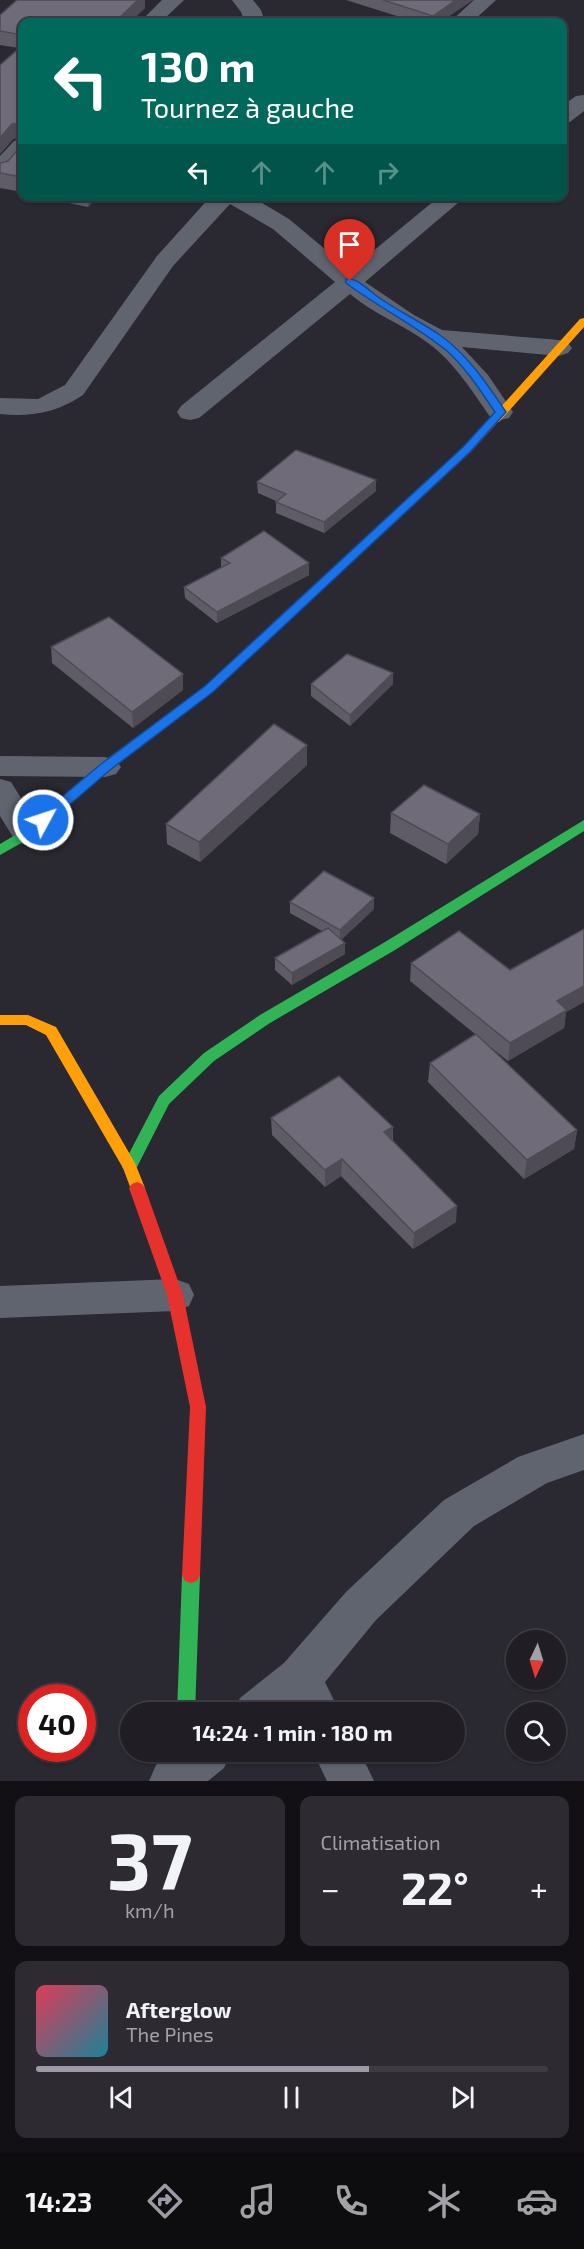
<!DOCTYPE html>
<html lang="fr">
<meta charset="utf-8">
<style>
:root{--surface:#201e24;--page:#2d2b31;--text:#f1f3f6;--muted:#a2a2a6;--line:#3d3c41;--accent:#9c9aa4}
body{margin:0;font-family:"Exo 2",sans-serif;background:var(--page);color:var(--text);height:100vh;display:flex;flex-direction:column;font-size:22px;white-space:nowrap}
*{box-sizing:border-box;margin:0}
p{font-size:20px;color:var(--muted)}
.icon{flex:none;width:33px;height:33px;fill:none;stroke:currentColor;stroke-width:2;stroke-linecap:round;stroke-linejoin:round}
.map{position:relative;height:1781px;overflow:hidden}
.sheet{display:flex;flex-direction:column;gap:15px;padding:15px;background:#121014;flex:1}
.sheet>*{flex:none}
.guide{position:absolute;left:18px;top:18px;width:549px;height:183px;border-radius:12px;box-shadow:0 2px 4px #0004,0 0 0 2px var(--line);background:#00695c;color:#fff;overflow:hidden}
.needle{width:39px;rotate:184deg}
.tools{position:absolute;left:506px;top:1630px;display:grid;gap:12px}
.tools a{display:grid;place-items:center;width:60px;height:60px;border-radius:50%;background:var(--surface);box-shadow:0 2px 4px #0004,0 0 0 2px var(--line);font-size:30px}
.speed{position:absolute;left:18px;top:1684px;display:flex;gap:12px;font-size:30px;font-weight:700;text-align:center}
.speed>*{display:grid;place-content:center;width:78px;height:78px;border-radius:50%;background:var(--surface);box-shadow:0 2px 4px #0004,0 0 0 2px var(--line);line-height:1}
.speed .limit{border:9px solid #d22;background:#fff;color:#111}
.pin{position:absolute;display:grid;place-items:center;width:51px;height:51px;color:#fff;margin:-62px -26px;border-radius:50% 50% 50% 0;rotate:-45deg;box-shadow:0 0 6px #0007}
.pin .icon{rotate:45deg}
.me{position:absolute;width:66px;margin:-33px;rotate:50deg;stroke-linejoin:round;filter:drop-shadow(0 0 4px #0008)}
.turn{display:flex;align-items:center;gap:21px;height:126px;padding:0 24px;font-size:27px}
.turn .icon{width:78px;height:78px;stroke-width:2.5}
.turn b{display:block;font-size:42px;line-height:51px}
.lanes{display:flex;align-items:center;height:57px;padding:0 24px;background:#0003;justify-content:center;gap:30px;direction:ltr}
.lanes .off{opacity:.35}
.big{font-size:45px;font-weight:700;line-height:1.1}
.sheet .card{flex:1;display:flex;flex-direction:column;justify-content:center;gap:9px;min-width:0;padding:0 21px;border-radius:12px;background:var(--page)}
.sheet .dial{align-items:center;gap:0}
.dial b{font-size:78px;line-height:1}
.song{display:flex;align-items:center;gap:18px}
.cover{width:72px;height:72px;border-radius:9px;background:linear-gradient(135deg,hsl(350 70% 55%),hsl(190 70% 35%))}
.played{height:6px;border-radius:3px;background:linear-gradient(90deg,var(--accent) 65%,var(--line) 65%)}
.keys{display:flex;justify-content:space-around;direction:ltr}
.heat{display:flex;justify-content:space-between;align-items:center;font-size:33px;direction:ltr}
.sheet .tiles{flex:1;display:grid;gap:15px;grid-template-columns:1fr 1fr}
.card:last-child{grid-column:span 2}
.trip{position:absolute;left:120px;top:1702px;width:345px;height:60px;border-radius:30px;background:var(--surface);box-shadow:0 2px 4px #0004,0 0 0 2px var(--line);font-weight:700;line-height:60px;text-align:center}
.tabs{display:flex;height:96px;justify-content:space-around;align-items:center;background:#0d0c0e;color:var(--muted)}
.tabs .icon{width:42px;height:42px}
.tabs .on{color:var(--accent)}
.tabs b{font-size:27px;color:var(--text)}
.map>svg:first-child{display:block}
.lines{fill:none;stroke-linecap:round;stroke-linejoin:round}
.street{fill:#60646f;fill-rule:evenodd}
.fast{fill:#30b455;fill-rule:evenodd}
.slow{fill:#ff9f0a;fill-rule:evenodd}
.jam{fill:#e5322d;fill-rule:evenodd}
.wall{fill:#605c67}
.shaded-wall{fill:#4e4b54}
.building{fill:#706b78;stroke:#4e4b54;stroke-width:1.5}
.route{fill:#1a73e8;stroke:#114b97;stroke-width:1.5}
</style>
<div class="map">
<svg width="584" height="1781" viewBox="0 0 584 1781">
<rect width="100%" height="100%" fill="#2a2830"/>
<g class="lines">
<g class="street">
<path d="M162,0h22l-23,22h-21z"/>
<path d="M232,0h21l8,10 4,12h-20l-4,-10z"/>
<path d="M474,0h22l-24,22h-22z"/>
<path d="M584,95v16l-14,11 -8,1v-17l14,-10z"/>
<path d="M22,139v19l-14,16 -8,2v-20l14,-15z"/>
<path d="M211,196h39l39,23 61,51 90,-74h26l-101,86 49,33 28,15 117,10 9,3 4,5 -4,5 -9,3 -97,-9 26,28 25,37 -4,6 -9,2 -9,-2c-19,-27 -36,-55 -63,-75 -24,-18 -55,-29 -78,-49l-151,124 -9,2 -9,-2 -4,-6 4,-6 154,-124 -62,-53 -43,-25 -57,62 -90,129c-27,18 -52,22 -83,19v-16l38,1 27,-14 92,-129z"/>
<path d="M0,756l105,1 11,3 5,7 -5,7 -11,3 -105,-1z"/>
<path d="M0,779l11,3 32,52 -5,8 -11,3 -11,-3 -16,-26z"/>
<path d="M175,1279l14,5 5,11 -5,11 -14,5 -175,7v-32z"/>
<path d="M584,1434v36l-37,13 -73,43 -98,94 -51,62 15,31h-107l7,-15 44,-35 62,-71 98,-92 74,-43z"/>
<path d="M172,1752h59l-7,16 -16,13h-59l7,-16z"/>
<path d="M313,1752h47l14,29h-47z"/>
</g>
<g class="fast">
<path d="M338,566l6,4 -2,2 -129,120 -103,78 -78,67 -32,18v-11l22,-13 78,-67 105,-78 129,-118z"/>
<path d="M584,820v11l-189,119 -125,73 -56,38 -45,43 -34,67 -5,2 -5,-2 -3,-4 37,-71 45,-43 56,-38 125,-73z"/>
<path d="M191,1567l6,2 3,6 -5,138h-18l5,-138 3,-6z"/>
</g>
<g class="slow">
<path d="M584,318v9l-85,95h-8v-4l89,-99z"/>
<path d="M0,1015h28l28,12 79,136 10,25 -3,4 -5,2 -5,-2 -9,-24 -77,-133 -20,-10h-26z"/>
</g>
<g class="jam">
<path d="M495,417l5,3 -29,32 -129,120h-8l-2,-2 2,-2 129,-120 28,-30z"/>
<path d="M137,1182l5,2 3,4 38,107 23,112 -6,168 -3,6 -6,2 -6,-2 -3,-6 8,-168 -23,-112 -38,-107 3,-4z"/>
</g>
</g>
<g class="wall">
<path d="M346,0h127l-33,22h-24z"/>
<path d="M145,8l-15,14h-108v170l-22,-4v-25l8,-2 14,-16v-8l-9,2 -13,15v-89l19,-16v-1l-19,-3v-30z"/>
<path d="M36,196h62l-10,11z"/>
<path d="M376,480v11l-52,42 -48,-20v-12l-18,-8 -1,-11z"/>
<path d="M221,558l88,17 -92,48 -32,-25 -1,-11 37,-19z"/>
<path d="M51,647l132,43 -50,38 -81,-65z"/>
<path d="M393,673v11l-43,42 -39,-30v-12z"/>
<path d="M307,745v20l-107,97 -33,-18 -1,-20z"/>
<path d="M391,813l89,1 -2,20 -32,30 -56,-31z"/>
<path d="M290,902l84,7 -33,31 4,14 -53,31 -17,-15v-12l47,-27 -32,-18z"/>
<path d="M584,929v73l-18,10 -2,16 -56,33 -28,-22 97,91 -3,19 -50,30 -96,-97 2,-19 45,-29 -65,-53 1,-18 99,7z"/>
<path d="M271,1118l122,9v13l63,82 -43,27 -72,-73 -16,11 -53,-52z"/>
</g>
<g class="shaded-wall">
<path d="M138,0h7v8l-15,14h-15z"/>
<path d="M456,0h17l-33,22h-7v-6z"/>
<path d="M22,123v14l-9,2 -13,15v-16l12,-14z"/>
<path d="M88,196h10l-10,11z"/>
<path d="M376,480v11l-52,42v-11z"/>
<path d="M309,563v12l-92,48v-11z"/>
<path d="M393,673v11l-43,42v-11z"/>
<path d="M183,674v16l-50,38 -1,-16z"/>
<path d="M307,745v20l-107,97 -1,-20z"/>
<path d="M480,814l-2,20 -32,30 2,-20z"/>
<path d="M374,898v11l-34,32v-11z"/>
<path d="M345,943v11l-53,31v-12z"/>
<path d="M584,986v16l-18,10 -2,16 -56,33 2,-18 47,-42z"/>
<path d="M393,1127l-1,16 -8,-11z"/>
<path d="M577,1130l-3,19 -50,30 3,-19z"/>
<path d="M342,1159l-1,17 -16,11v-17z"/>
<path d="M457,1206l-1,16 -43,27 1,-16z"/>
</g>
<g class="building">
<path d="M17,0h121l-23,22h-93v17h-4l4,-4 -22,-4v-16z"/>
<path d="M383,0h73l-23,16z"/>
<path d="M22,46v131l-22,-4v-10l8,-2 14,-16v-22l-10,1 -12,14v-73z"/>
<path d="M296,450l80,30 -52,42 -48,-20 10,-8 -29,-12z"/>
<path d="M264,531l45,32 -92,49 -33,-25 46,-24 -9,-5z"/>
<path d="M109,617l74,57 -51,38 -81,-65z"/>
<path d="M347,654l46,19 -43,42 -39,-31z"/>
<path d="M274,724l33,21 -108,97 -33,-18z"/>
<path d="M424,785l56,29 -32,30 -57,-31z"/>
<path d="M324,871l50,27 -34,32 -50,-28z"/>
<path d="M328,928l17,15 -53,30 -17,-15z"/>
<path d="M584,929v57l-27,15 10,9 -57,33 -99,-80 48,-32 51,39z"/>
<path d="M476,1034l101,96 -50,30 -97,-97z"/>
<path d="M339,1076l54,51 -9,5 73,74 -43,27 -72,-74 -17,11 -54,-52z"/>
</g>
<path class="route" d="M346,279c12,-2 25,14 35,20 19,13 40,23 59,36 28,20 47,49 66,77l-36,40 -257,240 -103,78 -63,54h-9l-2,-4 2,-3 63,-53 104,-78 258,-239 32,-35c-15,-22 -29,-44 -49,-62 -31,-25 -68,-43 -100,-67z"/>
</svg>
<div class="tools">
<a><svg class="needle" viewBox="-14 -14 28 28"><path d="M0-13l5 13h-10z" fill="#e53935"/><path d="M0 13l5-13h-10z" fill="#a2a2a6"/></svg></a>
<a><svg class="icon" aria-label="search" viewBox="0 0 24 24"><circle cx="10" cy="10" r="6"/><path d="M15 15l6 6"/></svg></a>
</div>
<div class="speed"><div class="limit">40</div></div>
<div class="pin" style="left:350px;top:281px;background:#d93025"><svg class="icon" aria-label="arrive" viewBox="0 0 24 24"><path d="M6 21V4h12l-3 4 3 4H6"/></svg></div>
<svg class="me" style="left:43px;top:820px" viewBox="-20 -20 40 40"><circle r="17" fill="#1a73e8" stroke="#fff" stroke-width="3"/><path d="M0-11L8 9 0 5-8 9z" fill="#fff"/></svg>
<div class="trip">14:24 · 1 min · 180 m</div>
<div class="guide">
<div class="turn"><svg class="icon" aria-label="left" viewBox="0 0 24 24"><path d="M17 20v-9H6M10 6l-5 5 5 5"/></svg><div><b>130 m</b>Tournez à gauche</div></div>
<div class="lanes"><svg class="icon" aria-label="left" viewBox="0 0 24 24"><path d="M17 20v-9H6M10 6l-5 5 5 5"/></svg><svg class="icon off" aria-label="ahead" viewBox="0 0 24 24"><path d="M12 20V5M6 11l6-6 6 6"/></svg><svg class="icon off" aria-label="ahead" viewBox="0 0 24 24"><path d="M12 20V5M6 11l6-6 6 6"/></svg><svg class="icon off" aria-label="right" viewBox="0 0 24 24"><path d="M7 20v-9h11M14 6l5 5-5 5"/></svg></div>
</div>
</div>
<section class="sheet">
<div class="tiles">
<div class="card dial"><b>37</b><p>km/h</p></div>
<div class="card"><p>Climatisation</p>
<div class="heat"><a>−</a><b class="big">22°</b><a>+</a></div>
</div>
<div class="card">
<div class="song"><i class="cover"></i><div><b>Afterglow</b><p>The Pines</p></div></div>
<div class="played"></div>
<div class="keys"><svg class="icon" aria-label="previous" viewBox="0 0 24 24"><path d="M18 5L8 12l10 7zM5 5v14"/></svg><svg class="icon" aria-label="pause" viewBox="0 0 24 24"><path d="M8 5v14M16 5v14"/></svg><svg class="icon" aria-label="next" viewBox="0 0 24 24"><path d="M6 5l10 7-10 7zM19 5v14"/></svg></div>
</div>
</div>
</section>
<nav class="tabs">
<b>14:23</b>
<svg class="icon on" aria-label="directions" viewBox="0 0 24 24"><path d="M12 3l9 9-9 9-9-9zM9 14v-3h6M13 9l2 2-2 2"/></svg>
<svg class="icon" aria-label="music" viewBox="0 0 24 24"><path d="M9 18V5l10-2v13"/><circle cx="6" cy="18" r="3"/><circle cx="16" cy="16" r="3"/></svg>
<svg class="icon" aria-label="phone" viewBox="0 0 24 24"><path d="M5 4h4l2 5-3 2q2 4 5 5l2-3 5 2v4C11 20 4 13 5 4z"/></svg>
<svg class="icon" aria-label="climate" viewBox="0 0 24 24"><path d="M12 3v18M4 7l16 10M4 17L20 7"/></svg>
<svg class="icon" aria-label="car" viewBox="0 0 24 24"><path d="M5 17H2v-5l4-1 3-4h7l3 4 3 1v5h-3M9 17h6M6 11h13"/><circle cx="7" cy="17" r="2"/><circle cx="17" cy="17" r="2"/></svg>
</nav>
